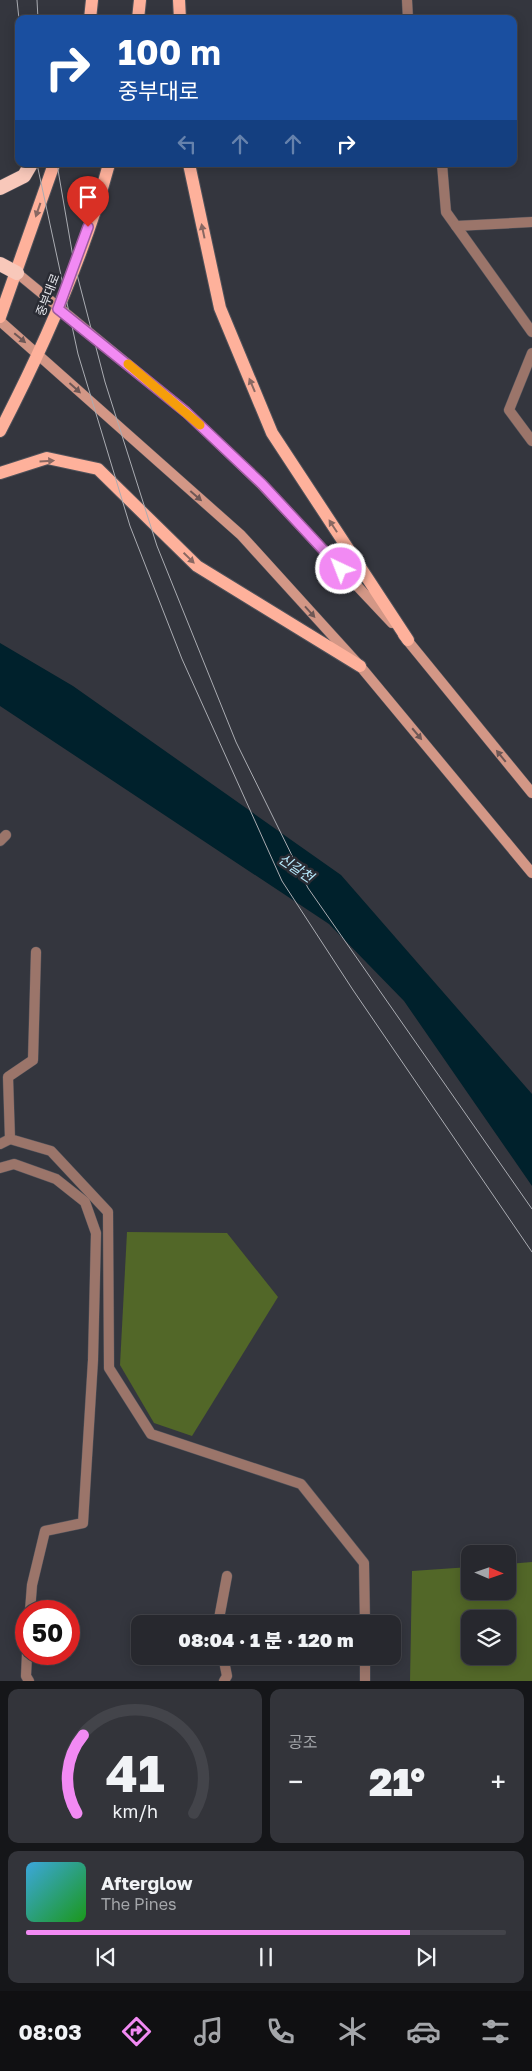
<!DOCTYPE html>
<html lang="ko">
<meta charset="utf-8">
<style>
:root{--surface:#27282e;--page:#33343a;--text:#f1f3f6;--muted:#a4a6aa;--line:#43444a;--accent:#f28af3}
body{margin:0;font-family:"Golos Text","Noto Sans KR",sans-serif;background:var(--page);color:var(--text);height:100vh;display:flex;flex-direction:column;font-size:19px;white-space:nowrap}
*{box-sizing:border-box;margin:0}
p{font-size:16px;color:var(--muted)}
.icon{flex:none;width:28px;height:28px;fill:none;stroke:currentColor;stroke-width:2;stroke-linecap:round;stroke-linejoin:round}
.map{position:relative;height:1681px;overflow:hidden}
.sheet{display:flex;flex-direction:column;gap:8px;padding:8px;background:#151619;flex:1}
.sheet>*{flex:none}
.guide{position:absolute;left:15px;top:15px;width:502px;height:152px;border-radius:10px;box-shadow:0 2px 12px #0003,0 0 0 1px var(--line);background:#1a4fa0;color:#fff;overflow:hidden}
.needle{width:32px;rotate:92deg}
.tools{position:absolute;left:461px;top:1545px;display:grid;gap:10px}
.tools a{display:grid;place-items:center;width:55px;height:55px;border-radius:10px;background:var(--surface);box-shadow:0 2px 12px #0003,0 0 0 1px var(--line);font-size:25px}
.speed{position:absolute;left:15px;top:1600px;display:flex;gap:10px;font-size:25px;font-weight:700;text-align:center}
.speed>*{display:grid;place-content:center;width:65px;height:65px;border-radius:50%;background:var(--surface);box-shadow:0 2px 12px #0003,0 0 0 1px var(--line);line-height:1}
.speed .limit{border:8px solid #d22;background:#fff;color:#111}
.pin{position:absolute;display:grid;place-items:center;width:42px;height:42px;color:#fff;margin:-51px -21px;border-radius:50% 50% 50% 0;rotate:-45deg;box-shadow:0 0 5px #0007}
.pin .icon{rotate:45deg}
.me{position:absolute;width:55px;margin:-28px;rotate:317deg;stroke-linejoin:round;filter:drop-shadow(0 0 4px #0008)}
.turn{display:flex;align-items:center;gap:18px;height:105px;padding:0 20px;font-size:22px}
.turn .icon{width:65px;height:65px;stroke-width:2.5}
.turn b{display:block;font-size:35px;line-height:42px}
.lanes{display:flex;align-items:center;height:48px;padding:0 20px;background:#0003;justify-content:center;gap:25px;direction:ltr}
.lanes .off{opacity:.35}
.big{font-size:38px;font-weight:800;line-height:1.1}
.sheet .tile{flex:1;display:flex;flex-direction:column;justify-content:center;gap:8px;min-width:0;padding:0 18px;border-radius:10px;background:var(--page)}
.sheet .dial{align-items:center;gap:0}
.dial svg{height:130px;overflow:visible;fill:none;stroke:var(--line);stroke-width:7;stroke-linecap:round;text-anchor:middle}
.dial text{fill:var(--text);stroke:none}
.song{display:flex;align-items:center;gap:15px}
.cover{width:60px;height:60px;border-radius:8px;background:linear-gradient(135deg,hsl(200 70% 55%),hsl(120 70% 35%))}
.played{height:5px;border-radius:2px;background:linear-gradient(90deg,var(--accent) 80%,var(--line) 80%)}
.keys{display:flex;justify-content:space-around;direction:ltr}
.heat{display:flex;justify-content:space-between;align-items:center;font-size:28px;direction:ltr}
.sheet .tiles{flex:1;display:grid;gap:8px;grid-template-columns:1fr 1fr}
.tile:last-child{grid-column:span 2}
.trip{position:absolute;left:131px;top:1615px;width:270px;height:50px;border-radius:10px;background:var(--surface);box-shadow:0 2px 12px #0003,0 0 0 1px var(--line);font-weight:800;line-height:50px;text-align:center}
.menu{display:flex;height:80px;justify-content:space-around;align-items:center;background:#101012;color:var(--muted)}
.menu .icon{width:35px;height:35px}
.menu .active{color:var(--accent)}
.menu b{font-size:22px;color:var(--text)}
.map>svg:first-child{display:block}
.green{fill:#526728;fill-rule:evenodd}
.water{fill:#00212c}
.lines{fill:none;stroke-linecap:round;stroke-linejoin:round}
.service-casing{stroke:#50525a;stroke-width:11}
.pedestrian-casing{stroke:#50525a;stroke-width:11}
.minor-casing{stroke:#50525a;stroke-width:11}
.secondary-casing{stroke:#50525a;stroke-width:11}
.primary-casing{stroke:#50525a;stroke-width:14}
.trunk-casing{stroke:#50525a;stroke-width:15}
.service{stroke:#9b756a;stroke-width:10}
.pedestrian{stroke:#9b756a;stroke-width:10}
.minor{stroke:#9b756a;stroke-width:10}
.secondary{stroke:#d39786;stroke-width:10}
.primary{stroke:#feb19b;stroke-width:12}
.trunk{stroke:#f8c8ba;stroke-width:14}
.tram{stroke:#aaacb2;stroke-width:1}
.oneway{fill:#896862}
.oneway2{fill:#6e5755}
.route-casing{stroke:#9d5a9e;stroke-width:12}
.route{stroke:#f28af3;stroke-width:9}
.slow{stroke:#f59e0b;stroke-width:9}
.labels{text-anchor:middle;stroke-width:5;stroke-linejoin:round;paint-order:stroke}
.street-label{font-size:12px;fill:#e4e6eb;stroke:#2a2c34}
.water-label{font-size:14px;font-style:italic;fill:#b8eafd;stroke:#2a2c34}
</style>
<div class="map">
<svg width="532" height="1681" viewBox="0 0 532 1681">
<rect width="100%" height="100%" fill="#34363e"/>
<g class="green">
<path d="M127,1232l100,1 51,64 -86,139 -38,-13 -34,-58z"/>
<path d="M532,1562v119h-122l2,-110 58,-4v24h38v-27zM470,1619h38v37h-38z"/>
</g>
<path class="water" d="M0,643l73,43 268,189 191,219v92l-128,-185 -75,-77 -329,-218z"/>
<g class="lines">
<defs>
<g id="service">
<path d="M407,0l1,19"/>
<path d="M442,164l4,48 86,120"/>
<path d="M532,353l-23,57 23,31"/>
</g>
<g id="pedestrian">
<path d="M0,1168l14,-4 42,15 29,23 11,31 -3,127 -10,163 -38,8 -13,54 -2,26"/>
<path d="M218,1624l9,-48"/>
<path d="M27,1654l-1,22 3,5"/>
<path d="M223,1656l4,20 -3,5"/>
</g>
<g id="minor">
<path d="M456,226l76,-4"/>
<path d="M0,841l6,-6"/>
<path d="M36,952l-3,108 -25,17 2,62 41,12 57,61 1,156 42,66 150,50 63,79 1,61"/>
<path d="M0,1144l10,-5"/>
<path d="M365,1656v25"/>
</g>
<g id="secondary">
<path d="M17,273l169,139 75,72 131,139"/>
<path d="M0,321l241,214 119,131 172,207"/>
<path d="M403,635l129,158"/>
</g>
<g id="primary">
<path d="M179,0l1,19"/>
<path d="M90,19l2,-19"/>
<path d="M138,19l2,-19"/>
<path d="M189,164l31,144 52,125 136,207"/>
<path d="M0,317l54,-153"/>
<path d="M0,431c44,-85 84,-174 109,-267"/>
<path d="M0,473l47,-15 51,11 99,97 163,100"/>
</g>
<g id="trunk">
<path d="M0,188l24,-12 7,-12"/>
<path d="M0,264l17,9"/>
</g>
</defs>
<use href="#service" class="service-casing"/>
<use href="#pedestrian" class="pedestrian-casing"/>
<use href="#minor" class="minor-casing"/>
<use href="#secondary" class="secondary-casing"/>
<use href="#primary" class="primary-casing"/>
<use href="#trunk" class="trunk-casing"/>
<use href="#service" class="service"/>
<use href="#pedestrian" class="pedestrian"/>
<use href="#minor" class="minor"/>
<use href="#secondary" class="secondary"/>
<use href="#primary" class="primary"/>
<use href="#trunk" class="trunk"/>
<g class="tram">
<path d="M17,0l2,19"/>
<path d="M37,0l1,19"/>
<path d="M37,164l41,190 52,172 52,133 100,222 71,109 179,262"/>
<path d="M57,164l17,99 31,119 52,164 79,196 72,146 224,321"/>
</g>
</g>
<defs><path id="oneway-solid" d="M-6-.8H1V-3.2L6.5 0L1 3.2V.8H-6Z" transform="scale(1.25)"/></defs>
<g class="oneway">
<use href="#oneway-solid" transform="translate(38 210) rotate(109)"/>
<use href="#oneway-solid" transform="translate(203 231) rotate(-102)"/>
<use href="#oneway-solid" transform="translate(252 385) rotate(-113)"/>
<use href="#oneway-solid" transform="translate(47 461) rotate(-3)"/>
<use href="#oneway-solid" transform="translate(333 526) rotate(-123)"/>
<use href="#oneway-solid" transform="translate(189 558) rotate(44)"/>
</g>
<g class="oneway2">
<use href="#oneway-solid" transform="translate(20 338) rotate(40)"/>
<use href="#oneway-solid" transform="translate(75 388) rotate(42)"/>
<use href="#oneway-solid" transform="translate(196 496) rotate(41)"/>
<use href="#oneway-solid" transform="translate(310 612) rotate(48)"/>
<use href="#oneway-solid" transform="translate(417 734) rotate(50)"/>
<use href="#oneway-solid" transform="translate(501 756) rotate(-129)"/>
</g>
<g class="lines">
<defs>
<path id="route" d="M88,227l-30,82 128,103 76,72 79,85"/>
</defs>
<use href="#route" class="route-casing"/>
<use href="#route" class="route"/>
<path class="slow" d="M128,364l72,61"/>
</g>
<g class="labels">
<g class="street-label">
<text transform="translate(48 295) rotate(-69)" y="4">중부대로</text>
</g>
<g class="water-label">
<text transform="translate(296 868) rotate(34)" y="5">신갈천</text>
</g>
</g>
</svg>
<div class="tools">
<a><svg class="needle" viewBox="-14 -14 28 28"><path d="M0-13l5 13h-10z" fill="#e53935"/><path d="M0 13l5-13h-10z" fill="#a4a6aa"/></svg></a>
<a><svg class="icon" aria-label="layers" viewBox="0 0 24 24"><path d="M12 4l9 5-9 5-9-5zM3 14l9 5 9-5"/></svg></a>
</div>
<div class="speed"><div class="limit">50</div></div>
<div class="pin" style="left:88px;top:227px;background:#d93025"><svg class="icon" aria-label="arrive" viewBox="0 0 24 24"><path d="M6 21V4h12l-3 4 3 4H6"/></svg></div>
<svg class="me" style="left:341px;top:569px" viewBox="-20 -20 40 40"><circle r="17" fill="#f28af3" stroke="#fff" stroke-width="3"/><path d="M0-11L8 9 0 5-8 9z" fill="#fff"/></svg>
<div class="trip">08:04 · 1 분 · 120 m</div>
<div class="guide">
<div class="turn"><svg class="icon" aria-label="right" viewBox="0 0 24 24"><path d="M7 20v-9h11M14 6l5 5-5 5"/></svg><div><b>100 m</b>중부대로</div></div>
<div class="lanes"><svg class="icon off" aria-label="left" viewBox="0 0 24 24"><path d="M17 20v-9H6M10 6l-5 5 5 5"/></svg><svg class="icon off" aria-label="ahead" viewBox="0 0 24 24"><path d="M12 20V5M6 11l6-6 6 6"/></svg><svg class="icon off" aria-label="ahead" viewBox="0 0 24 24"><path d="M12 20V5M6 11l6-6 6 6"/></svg><svg class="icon" aria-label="right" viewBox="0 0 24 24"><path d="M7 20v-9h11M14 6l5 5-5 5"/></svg></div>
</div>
</div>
<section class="sheet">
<div class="tiles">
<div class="tile dial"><svg viewBox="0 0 100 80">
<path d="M14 69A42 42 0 1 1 86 69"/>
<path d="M14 69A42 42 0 0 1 18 21" stroke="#f28af3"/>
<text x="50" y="56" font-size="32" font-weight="700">41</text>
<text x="50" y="72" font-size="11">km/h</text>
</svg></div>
<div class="tile"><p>공조</p>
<div class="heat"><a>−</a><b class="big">21°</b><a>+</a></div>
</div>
<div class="tile">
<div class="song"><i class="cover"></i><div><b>Afterglow</b><p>The Pines</p></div></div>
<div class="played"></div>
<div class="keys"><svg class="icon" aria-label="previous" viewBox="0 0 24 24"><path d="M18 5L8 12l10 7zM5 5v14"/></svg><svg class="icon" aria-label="pause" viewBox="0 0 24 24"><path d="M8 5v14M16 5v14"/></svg><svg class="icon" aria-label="next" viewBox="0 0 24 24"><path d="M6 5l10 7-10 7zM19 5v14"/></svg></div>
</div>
</div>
</section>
<nav class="menu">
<b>08:03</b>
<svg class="icon active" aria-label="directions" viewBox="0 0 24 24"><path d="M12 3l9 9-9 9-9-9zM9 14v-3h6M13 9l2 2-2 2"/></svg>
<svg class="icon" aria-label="music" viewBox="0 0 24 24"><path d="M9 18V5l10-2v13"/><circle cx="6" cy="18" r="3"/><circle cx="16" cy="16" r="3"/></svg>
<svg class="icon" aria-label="phone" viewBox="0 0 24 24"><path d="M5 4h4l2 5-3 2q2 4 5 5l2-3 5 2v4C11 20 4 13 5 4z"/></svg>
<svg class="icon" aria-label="climate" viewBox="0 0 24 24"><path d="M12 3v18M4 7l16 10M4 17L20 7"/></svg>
<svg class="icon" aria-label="car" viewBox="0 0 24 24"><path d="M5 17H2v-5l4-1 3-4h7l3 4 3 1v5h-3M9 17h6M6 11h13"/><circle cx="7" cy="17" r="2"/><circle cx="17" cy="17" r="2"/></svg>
<svg class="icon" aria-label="filters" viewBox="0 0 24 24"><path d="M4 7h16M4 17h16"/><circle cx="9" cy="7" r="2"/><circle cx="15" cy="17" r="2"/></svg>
</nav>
